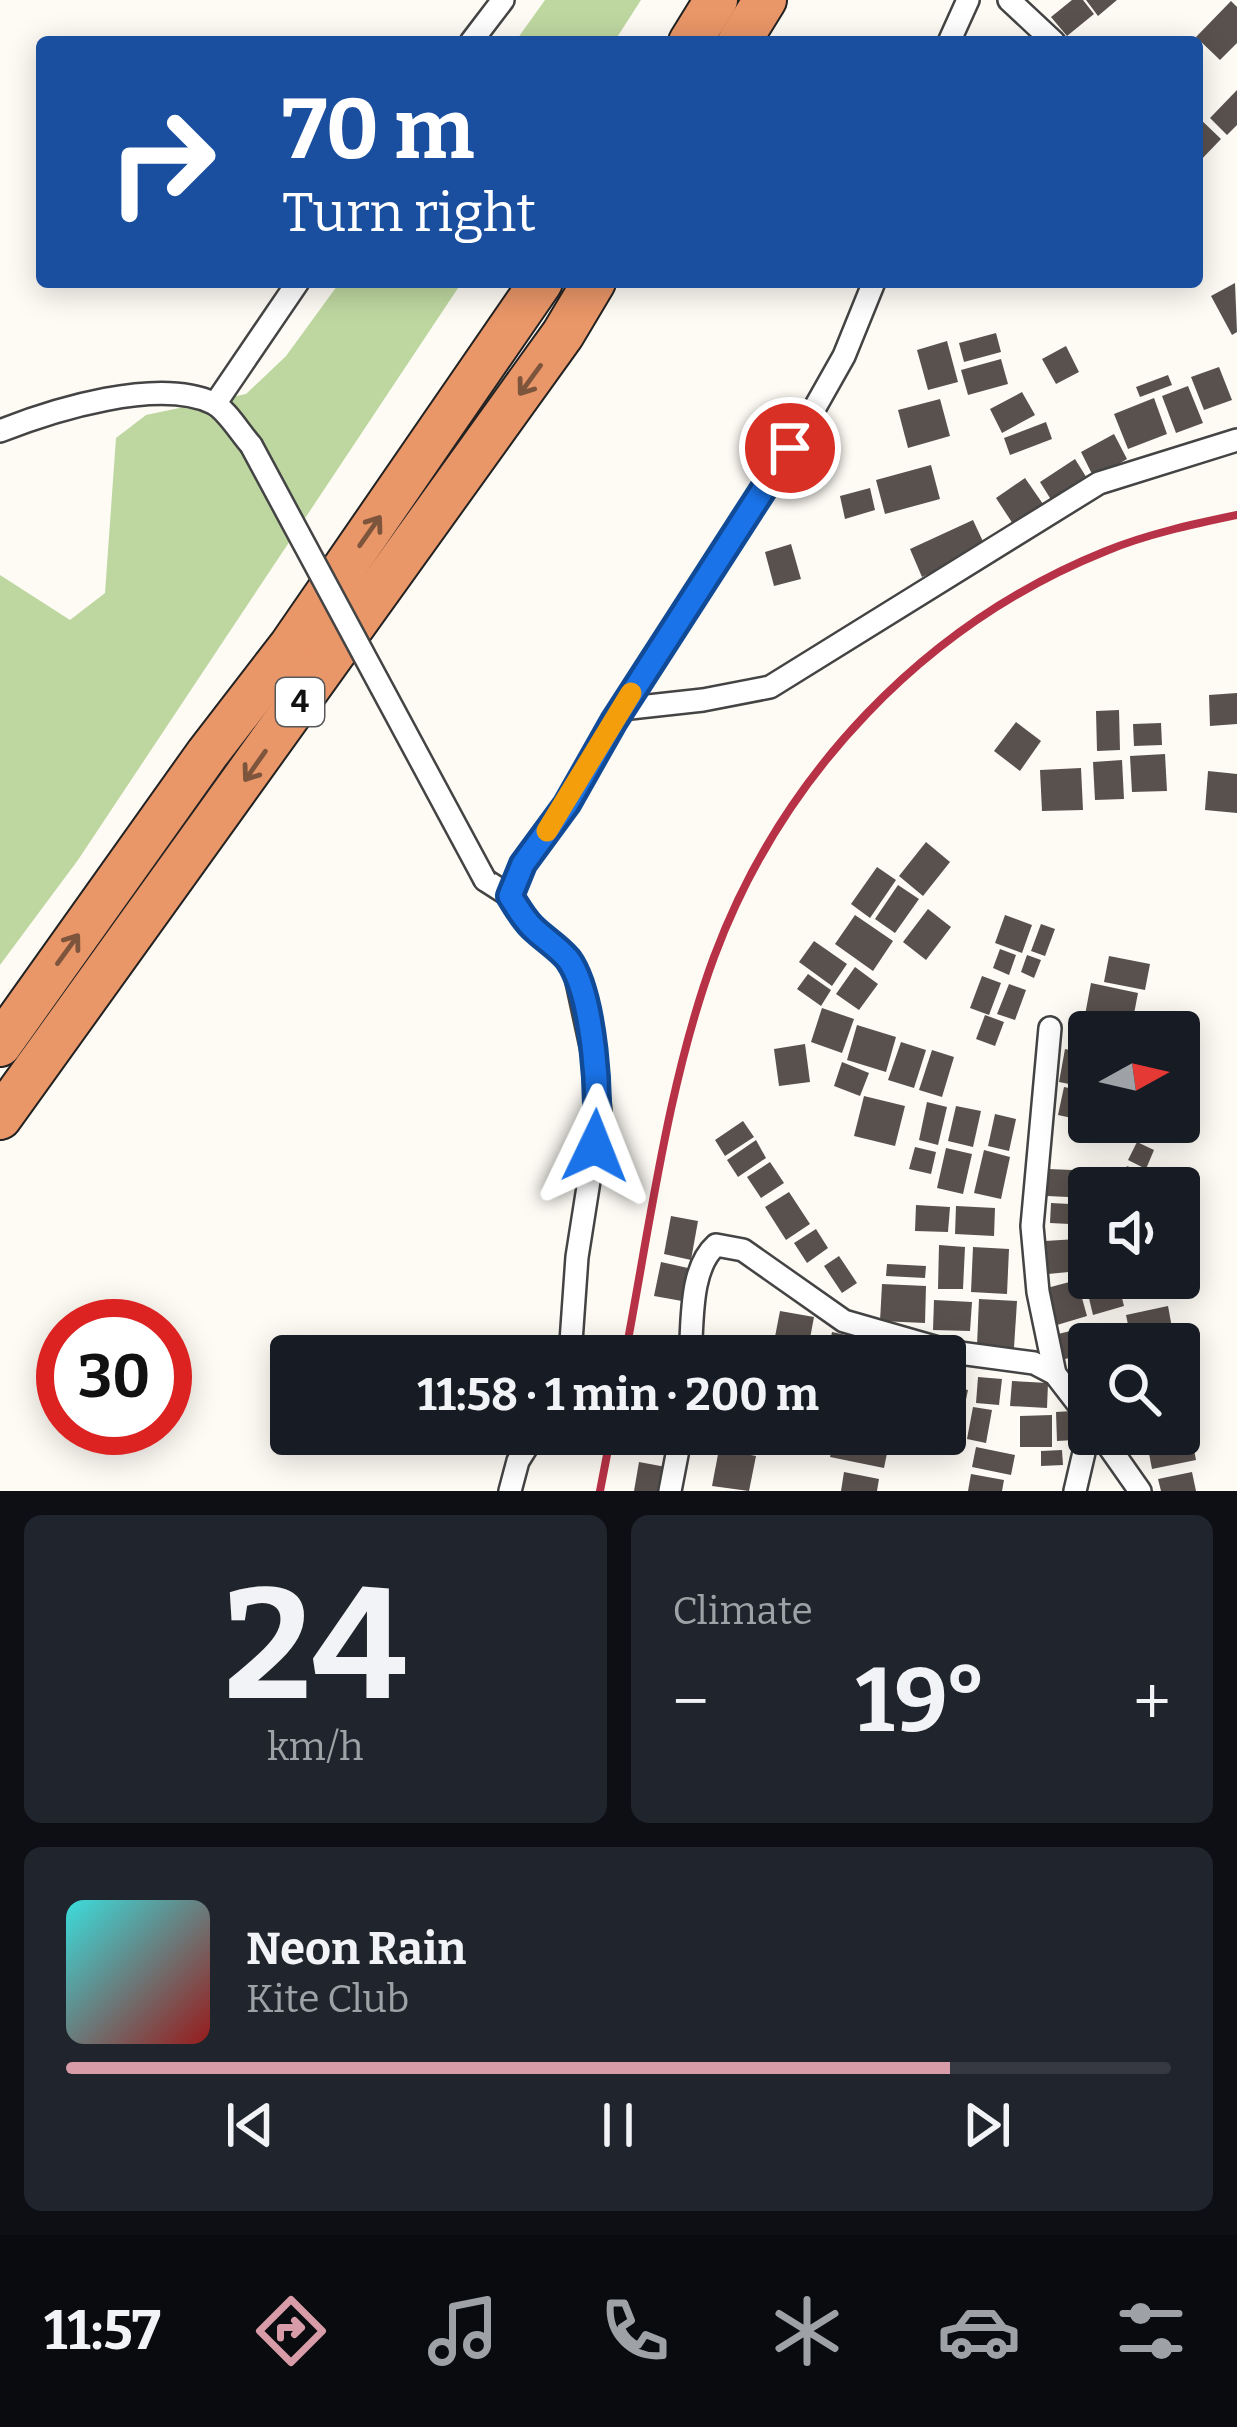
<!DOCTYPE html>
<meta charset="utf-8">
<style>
:root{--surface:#171b24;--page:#20242c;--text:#f1f3f6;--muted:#9ea1a6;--line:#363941;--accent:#d79ca7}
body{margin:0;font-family:Bitter,serif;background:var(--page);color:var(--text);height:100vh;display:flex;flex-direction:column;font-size:45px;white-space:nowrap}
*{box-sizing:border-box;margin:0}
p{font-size:39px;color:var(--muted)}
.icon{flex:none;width:66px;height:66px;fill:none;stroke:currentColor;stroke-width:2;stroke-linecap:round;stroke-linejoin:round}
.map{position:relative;height:1491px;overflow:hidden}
.details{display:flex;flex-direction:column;gap:24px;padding:24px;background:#0d0f14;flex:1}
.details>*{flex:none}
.banner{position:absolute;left:36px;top:36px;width:1167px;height:252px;border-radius:12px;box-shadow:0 6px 30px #0003;background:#1a4fa0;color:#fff;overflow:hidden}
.needle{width:78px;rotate:82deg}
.tools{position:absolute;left:1068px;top:1011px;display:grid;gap:24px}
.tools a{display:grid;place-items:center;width:132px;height:132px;border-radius:12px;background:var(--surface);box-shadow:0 6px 30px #0003;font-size:60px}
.speed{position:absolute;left:36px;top:1299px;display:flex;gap:24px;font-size:60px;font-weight:700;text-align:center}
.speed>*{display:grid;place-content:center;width:156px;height:156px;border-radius:50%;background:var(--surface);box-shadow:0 6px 30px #0003;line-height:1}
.speed .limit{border:18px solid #d22;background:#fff;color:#111}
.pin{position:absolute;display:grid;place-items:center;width:102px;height:102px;color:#fff;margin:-51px;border:6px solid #fff;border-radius:50%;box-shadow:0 3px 12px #0007}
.me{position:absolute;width:132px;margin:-66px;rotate:2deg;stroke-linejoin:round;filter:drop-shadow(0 0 9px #0008)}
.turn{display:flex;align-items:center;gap:42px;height:252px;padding:0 48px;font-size:54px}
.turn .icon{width:156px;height:156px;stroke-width:2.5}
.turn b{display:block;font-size:84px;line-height:102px}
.big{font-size:90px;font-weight:700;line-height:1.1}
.details .widget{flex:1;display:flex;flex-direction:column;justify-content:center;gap:18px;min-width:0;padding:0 42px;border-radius:18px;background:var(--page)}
.details .dial{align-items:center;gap:0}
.dial b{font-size:156px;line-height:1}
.song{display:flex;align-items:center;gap:36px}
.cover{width:144px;height:144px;border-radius:18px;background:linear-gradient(135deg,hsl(180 70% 55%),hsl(0 70% 35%))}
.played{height:12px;border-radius:6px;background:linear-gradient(90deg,var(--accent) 80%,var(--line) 80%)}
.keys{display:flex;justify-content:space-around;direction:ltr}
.heat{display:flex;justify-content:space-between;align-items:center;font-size:66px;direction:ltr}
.details .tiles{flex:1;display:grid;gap:24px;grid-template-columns:1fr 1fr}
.widget:last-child{grid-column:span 2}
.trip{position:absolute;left:270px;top:1335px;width:696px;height:120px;border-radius:12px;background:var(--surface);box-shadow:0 6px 30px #0003;font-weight:700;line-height:120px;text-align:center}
.menu{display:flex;height:192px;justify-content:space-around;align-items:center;background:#090b0e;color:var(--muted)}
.menu .icon{width:84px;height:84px}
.menu .selected{color:var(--accent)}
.menu b{font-size:54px;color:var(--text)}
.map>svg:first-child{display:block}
.forest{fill:#bed7a0}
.building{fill:#59514e}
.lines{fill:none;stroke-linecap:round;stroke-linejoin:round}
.street-casing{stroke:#444;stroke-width:26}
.highway-casing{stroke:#222;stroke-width:46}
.street{stroke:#fff;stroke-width:21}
.highway{stroke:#e99668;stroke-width:42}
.rail{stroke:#b73246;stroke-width:8}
.street-bridge-casing{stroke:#444;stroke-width:26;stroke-linecap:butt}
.street-bridge{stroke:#fff;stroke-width:21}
.oneway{stroke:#7d543c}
.route-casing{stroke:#114b97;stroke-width:30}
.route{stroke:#1a73e8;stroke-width:21}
.slow{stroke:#f59e0b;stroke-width:21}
.labels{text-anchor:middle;stroke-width:12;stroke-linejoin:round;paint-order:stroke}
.shield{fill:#fff;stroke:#585858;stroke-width:3}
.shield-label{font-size:30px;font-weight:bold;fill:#111}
</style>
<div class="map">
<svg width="1237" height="1491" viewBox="0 0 1237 1491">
<rect width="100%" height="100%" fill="#fefbf5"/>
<g class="forest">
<path d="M545,0h96l-27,42h-99z"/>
<path d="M340,282h122l-384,578 -78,105v-390l70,45 35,-27 11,-155 30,-23 100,-21 40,-38z"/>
</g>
<g class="building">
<path d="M1072,0h11l11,14 -27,22 -16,-19z"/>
<path d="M1086,0h31l-19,16z"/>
<path d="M1231,1l6,6v36l-17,17 -24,-23z"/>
<path d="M1237,90v35l-10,10 -17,-17z"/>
<path d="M1197,116l24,23 -24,25z"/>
<path d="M1235,283l2,49 -5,3 -21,-39z"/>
<path d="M996,333l5,19 -37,10 -5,-19z"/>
<path d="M947,341l11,41 -30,8 -11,-40z"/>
<path d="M1066,346l13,26 -23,12 -14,-25z"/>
<path d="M1001,359l7,25 -40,11 -7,-25z"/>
<path d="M1219,367l13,33 -28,10 -13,-33z"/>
<path d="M1168,375l4,10 -32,12 -4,-10z"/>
<path d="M1188,386l15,37 -27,10 -14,-37z"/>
<path d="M1022,392l13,23 -33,18 -12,-24z"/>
<path d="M1154,398l13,36 -39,15 -14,-35z"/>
<path d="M940,399l10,37 -42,12 -10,-38z"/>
<path d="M1046,422l6,17 -42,16 -6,-17z"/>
<path d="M1114,434l13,25 -33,19 -13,-26z"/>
<path d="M1075,459l15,24 -35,23 -15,-24z"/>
<path d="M931,465l9,34 -55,15 -9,-34z"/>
<path d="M1025,478l18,26 -30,20 -17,-26z"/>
<path d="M870,488l5,22 -30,9 -5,-23z"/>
<path d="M973,520l13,28 -64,29 -12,-28z"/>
<path d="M791,544l10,35 -27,7 -9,-34z"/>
<path d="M1237,693v31l-27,2 -1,-31z"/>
<path d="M1119,710l1,40 -23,1 -1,-40z"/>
<path d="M1016,722l25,19 -21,30 -26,-20z"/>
<path d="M1161,723l1,22 -28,1 -1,-22z"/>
<path d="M1165,754l2,37 -35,1 -2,-36z"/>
<path d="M1122,760l2,39 -29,1 -2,-38z"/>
<path d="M1081,768l2,42 -41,1 -2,-41z"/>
<path d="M1208,771l29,3v39l-32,-3z"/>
<path d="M926,842l24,20 -27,34 -24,-20z"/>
<path d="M877,867l19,13 -26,38 -19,-14z"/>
<path d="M898,885l21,14 -24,34 -20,-14z"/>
<path d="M928,909l23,18 -25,33 -23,-18z"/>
<path d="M855,915l38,26 -20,30 -38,-27z"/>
<path d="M1005,915l27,10 -10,28 -27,-10z"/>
<path d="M1041,924l14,5 -10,27 -14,-5z"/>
<path d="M814,941l33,23 -15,22 -33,-24z"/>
<path d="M1000,949l16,6 -7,20 -16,-7z"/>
<path d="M1027,955l14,5 -7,18 -13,-6z"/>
<path d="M1109,956l41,8 -5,26 -41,-8z"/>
<path d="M855,967l23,17 -19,26 -23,-16z"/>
<path d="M808,974l23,16 -10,16 -24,-17z"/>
<path d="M982,976l19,7 -12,32 -19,-7z"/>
<path d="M1091,983l47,10 -6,31 -47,-9z"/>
<path d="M1009,984l17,6 -11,30 -18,-6z"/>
<path d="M822,1008l32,11 -12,34 -31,-11z"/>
<path d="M985,1015l19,7 -9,24 -19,-7z"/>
<path d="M857,1025l39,12 -10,35 -39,-12z"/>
<path d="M901,1042l25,8 -12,38 -26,-8z"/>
<path d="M805,1044l5,38 -31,4 -5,-37z"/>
<path d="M1065,1049l24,5v34l-30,-6z"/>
<path d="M932,1050l22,7 -12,40 -23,-7z"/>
<path d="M842,1062l27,11 -9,23 -26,-10z"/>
<path d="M1064,1087l25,5 -3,29 -28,-6z"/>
<path d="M864,1096l41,10 -10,40 -41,-10z"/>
<path d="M927,1102l20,5 -9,38 -19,-5z"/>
<path d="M956,1106l25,5 -8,36 -25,-6z"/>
<path d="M995,1114l21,5 -7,32 -21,-5z"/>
<path d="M743,1121l11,16 -29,19 -10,-16z"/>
<path d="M756,1140l10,18 -28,19 -11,-17z"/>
<path d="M1137,1142l17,8 -8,19 -18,-9z"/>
<path d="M915,1147l21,5 -5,22 -22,-5z"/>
<path d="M946,1148l26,6 -9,40 -26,-6z"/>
<path d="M984,1150l26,7 -9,42 -27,-6z"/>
<path d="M770,1162l14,21 -23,15 -14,-21z"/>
<path d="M1127,1166l17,7 -6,15h-20z"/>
<path d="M1048,1169l49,2v17h-8v10l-42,-2z"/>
<path d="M789,1192l21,32 -24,16 -21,-33z"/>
<path d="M1051,1203l38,2v20l-39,-2z"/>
<path d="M916,1205l34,2 -2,25 -33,-1z"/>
<path d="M956,1206l39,2 -1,28 -39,-2z"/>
<path d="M671,1216l27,5 -7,39 -27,-6z"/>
<path d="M816,1229l12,19 -21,15 -13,-20z"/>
<path d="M1077,1239l2,32 -31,3 -3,-33z"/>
<path d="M939,1245l26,2 -2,42h-25z"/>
<path d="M973,1247l36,2 -2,45 -36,-2z"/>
<path d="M839,1256l18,27 -15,10 -18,-27z"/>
<path d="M661,1262l27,6 -6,33 -28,-5z"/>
<path d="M887,1264l39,2 -1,12 -39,-2z"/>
<path d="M1089,1271v7h28l7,28 -31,9 -10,-42z"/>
<path d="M1077,1280l10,36 -30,9 -10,-37z"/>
<path d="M882,1284l44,2 -1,37 -45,-2z"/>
<path d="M979,1299l38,2 -3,47 -37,-2z"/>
<path d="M934,1300l38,2 -2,29 -37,-1z"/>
<path d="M1168,1306l7,38h-43l-6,-29z"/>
<path d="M780,1311l34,6 -7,37 -34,-7z"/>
<path d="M1095,1325l5,19h-11v9l-28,7 -7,-25z"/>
<path d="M832,1332l52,11 -2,13h-55z"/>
<path d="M945,1371l12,2 -3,14 14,3 -10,48 -13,-2z"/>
<path d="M978,1377l24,2 -3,26 -23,-2z"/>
<path d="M1012,1381l36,2 -1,25 -37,-2z"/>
<path d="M973,1407l19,3 -6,33 -19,-4z"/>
<path d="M1073,1411l2,29 -18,1 -1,-29z"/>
<path d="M1052,1415v32h-32v-31z"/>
<path d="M1190,1429l6,31 -44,9 -6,-31z"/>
<path d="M641,1434h24l-3,18 -24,-5z"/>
<path d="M834,1434h57l-7,34 -54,-11z"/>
<path d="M976,1447l39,8 -4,20 -39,-8z"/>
<path d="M719,1449l37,7 -7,35 -37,-5z"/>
<path d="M1062,1450l1,15 -22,1v-15z"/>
<path d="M639,1462l27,5 -5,24h-27z"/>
<path d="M844,1472l35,7 -2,12h-36z"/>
<path d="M1192,1472l4,19h-35l-3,-12z"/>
<path d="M971,1474l33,6 -2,11h-34z"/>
</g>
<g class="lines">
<defs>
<g id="street">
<path d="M1009,0l45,42"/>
<path d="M471,42l32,-42"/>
<path d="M949,42l19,-42"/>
<path d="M215,404l83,-122"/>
<path d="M0,431c53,-21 158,-54 213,-28 14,7 27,30 38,42"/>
<path d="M621,709l82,-9 67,-13 329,-204 138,-43"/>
<path d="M485,880l25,16 20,29 35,30 9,13 20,92 6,51 -23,146 -7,99"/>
<path d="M510,896l13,-32 44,-60 47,-84 195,-302 35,-62 30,-74"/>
<path d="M1050,1028l-18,198 6,66 17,82"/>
<path d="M690,1356c3,-33 -1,-87 26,-111l27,5 101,71 108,31 82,11 21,11 34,44"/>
<path d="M1100,1434l40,57"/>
<path d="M510,1491l8,-30 17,-27"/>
<path d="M670,1491l11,-57"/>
<path d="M1075,1491l14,-60"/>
</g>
<g id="highway">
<path d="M690,42l26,-42"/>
<path d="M739,42l26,-42"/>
<path d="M0,1045l207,-291 84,-109 250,-363"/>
<path d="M0,1118l563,-784 31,-52"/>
</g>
</defs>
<use href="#street" class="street-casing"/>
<use href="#highway" class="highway-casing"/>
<use href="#street" class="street"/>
<use href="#highway" class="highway"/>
<g class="rail">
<path d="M625,1356c25,-131 43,-274 89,-399 68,-182 210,-333 392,-406 41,-17 88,-27 131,-36"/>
<path d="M600,1491l11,-57"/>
</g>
<defs>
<path id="street-bridge" d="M251,445l234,435"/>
</defs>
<use href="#street-bridge" class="street-bridge-casing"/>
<use href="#street-bridge" class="street-bridge"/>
</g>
<defs><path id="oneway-shaft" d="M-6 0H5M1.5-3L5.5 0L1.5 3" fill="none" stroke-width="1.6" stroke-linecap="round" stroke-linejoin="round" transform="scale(3)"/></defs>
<g class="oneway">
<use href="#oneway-shaft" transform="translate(530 380) rotate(126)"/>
<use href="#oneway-shaft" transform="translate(370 531) rotate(-55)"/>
<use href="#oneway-shaft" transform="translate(255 766) rotate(125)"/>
<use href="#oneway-shaft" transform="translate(68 949) rotate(-54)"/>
</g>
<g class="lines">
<defs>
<path id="route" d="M595,1146c6,-43 -1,-152 -27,-187 -10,-12 -25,-21 -36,-32 -9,-9 -15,-20 -22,-31l13,-32 44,-60 47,-83 176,-273"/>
</defs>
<use href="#route" class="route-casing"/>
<use href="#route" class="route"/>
<path class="slow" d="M547,831l84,-138"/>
</g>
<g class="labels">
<rect class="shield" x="276" y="678" width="48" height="48" rx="9"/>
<g class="shield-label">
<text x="300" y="712">4</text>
</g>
</g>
</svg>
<div class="tools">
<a><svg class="needle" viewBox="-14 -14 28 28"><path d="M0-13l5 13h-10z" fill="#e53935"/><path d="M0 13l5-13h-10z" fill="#9ea1a6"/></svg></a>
<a><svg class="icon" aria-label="sound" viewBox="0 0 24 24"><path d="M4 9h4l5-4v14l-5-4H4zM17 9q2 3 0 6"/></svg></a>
<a><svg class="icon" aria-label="search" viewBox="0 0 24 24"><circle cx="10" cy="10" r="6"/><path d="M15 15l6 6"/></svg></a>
</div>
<div class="speed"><div class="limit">30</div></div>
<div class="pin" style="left:790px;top:448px;background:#d93025"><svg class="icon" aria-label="arrive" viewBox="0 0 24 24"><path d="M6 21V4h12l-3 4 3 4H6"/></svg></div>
<svg class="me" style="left:595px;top:1146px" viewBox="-20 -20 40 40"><path d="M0-17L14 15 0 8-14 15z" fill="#1a73e8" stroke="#fff" stroke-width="4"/></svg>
<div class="trip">11:58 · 1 min · 200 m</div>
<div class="banner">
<div class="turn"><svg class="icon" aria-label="right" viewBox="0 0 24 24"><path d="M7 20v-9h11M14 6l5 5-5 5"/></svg><div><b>70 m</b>Turn right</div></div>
</div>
</div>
<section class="details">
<div class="tiles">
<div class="widget dial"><b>24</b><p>km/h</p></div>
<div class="widget"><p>Climate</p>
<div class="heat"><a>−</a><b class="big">19°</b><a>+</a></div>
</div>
<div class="widget">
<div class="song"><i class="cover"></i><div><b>Neon Rain</b><p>Kite Club</p></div></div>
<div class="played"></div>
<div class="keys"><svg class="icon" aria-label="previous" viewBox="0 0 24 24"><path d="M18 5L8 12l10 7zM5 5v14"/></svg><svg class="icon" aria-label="pause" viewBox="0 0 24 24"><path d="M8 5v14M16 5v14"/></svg><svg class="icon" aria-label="next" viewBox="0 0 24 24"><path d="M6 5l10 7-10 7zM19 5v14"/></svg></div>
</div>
</div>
</section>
<nav class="menu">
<b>11:57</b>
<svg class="icon selected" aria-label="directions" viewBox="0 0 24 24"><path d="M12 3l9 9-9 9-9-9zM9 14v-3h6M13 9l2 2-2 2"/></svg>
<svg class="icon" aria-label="music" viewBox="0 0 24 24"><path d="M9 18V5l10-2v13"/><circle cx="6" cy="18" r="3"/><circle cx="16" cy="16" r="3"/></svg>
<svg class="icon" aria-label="phone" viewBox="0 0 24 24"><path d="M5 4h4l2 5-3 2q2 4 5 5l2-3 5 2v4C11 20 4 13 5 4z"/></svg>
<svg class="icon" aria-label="climate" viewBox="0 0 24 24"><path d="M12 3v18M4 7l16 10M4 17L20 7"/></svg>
<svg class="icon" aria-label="car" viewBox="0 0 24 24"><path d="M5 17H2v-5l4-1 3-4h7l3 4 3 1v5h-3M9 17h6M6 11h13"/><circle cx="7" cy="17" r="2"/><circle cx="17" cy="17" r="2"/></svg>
<svg class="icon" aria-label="filters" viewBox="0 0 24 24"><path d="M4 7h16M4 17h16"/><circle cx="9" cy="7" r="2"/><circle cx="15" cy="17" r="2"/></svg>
</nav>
